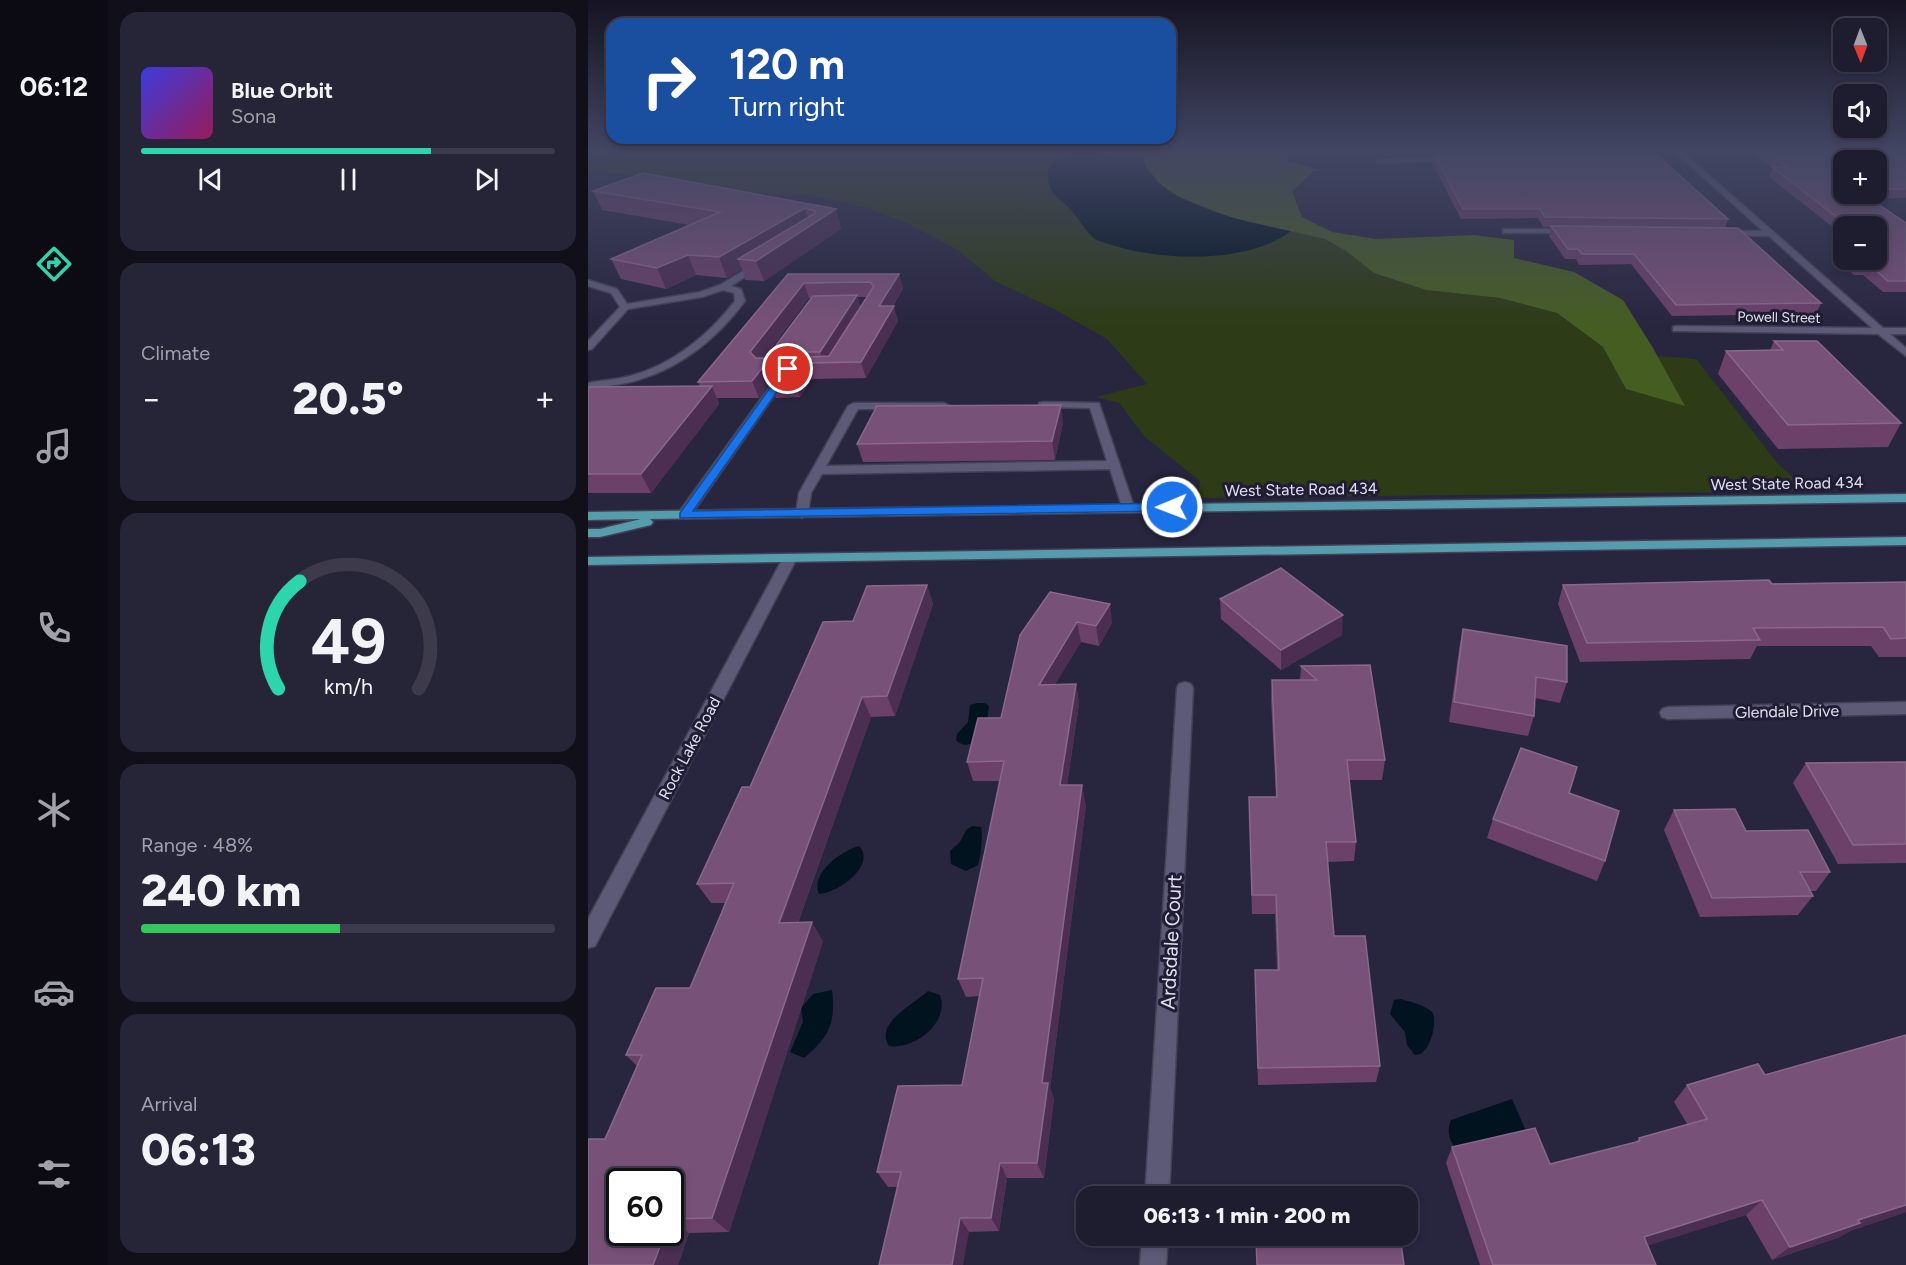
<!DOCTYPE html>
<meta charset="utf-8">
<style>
:root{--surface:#1e1c2f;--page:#262537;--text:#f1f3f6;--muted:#a1a1aa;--line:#3c3a4b;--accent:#2cd5ab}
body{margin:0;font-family:Figtree,sans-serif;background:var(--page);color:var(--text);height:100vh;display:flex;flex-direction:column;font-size:22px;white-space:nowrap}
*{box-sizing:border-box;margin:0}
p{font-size:20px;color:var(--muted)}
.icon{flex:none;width:33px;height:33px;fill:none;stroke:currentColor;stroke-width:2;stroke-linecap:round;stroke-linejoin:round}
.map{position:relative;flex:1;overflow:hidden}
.side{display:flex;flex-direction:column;gap:12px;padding:12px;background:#100f1a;width:480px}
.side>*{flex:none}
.top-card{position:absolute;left:18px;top:18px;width:570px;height:126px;border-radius:18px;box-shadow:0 3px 9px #0003,0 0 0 2px var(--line);background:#1a4fa0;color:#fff;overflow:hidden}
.needle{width:39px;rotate:179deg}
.fabs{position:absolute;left:1245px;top:18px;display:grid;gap:12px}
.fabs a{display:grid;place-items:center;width:54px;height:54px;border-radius:12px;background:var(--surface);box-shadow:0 3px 9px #0003,0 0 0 2px var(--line);font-size:30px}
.speed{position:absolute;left:18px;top:1168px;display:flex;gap:12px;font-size:30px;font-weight:700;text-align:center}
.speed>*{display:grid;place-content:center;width:78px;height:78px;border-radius:50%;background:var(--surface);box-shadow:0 3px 9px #0003,0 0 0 2px var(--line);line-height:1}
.speed .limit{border:3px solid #111;border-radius:9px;background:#fff;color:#111}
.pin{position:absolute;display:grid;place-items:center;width:51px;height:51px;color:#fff;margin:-26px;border:3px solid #fff;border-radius:50%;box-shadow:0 2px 6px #0007}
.me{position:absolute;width:66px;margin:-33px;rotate:269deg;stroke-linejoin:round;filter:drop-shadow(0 0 4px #0008)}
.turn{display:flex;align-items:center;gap:21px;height:126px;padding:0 24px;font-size:27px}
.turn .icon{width:78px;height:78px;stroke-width:2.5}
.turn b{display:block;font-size:42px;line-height:51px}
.big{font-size:45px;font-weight:800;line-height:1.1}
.side .widget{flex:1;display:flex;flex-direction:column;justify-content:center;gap:9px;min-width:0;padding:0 21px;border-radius:18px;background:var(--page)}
.side .dial{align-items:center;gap:0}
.dial svg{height:156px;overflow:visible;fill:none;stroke:var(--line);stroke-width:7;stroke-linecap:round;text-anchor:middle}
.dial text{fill:var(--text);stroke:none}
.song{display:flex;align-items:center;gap:18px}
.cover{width:72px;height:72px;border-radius:9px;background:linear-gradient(135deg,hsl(240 70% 55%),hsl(330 70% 35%))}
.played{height:6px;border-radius:3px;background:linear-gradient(90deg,var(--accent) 70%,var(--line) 70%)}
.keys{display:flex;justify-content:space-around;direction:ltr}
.heat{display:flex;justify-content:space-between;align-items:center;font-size:33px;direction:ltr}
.charge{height:9px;border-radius:4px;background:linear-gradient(90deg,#34c759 48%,var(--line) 0)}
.trip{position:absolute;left:488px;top:1186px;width:342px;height:60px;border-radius:18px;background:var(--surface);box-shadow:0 3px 9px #0003,0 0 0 2px var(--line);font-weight:800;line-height:60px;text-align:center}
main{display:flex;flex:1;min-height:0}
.tabs{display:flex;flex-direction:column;width:108px;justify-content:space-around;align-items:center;background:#0c0b13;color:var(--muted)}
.tabs .icon{width:42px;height:42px}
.tabs .on{color:var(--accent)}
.tabs b{font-size:27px;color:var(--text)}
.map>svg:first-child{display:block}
.green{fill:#2d3c17}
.forest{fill:#465d22}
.water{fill:#00131e}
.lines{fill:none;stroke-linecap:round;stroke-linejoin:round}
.minor-casing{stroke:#444056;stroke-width:3}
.major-casing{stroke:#444056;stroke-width:3}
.minor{fill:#5c5a77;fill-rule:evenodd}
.major{fill:#559dac;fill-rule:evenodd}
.wall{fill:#6b4069;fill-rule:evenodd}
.shaded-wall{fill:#4b2e52}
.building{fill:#785178;stroke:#88688b;stroke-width:1.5}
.route{fill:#1a73e8;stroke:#114b97;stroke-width:1.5}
.labels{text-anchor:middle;stroke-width:6;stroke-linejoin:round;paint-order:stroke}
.far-street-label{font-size:14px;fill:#e1e0f1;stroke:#1f1c34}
.street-label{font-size:16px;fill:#e1e0f1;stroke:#1f1c34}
.near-street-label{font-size:20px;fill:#e1e0f1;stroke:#1f1c34}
</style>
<main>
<nav class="tabs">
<b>06:12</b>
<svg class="icon on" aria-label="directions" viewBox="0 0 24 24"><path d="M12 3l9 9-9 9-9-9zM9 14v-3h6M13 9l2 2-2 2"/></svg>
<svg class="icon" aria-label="music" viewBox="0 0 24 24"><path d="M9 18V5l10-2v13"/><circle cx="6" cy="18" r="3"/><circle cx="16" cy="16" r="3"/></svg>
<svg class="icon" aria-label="phone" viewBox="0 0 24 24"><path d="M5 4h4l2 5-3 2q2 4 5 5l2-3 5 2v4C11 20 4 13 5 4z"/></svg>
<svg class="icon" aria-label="climate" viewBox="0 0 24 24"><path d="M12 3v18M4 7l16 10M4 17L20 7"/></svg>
<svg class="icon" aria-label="car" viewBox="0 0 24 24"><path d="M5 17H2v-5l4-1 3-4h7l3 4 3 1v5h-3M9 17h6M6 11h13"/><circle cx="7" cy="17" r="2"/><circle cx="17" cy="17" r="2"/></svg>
<svg class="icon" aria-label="filters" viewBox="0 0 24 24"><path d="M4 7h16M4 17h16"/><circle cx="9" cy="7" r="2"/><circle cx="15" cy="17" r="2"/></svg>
</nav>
<section class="side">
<div class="widget">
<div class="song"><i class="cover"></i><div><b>Blue Orbit</b><p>Sona</p></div></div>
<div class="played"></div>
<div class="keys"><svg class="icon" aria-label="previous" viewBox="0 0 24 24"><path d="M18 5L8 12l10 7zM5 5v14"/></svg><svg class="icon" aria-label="pause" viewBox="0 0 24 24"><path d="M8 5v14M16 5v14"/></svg><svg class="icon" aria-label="next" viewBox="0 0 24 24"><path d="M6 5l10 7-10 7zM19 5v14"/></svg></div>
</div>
<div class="widget"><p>Climate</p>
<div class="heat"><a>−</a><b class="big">20.5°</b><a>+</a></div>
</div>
<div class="widget dial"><svg viewBox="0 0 100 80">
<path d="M14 69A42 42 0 1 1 86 69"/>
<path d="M14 69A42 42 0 0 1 25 14" stroke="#2cd5ab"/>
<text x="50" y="56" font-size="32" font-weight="700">49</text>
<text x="50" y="72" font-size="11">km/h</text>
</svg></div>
<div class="widget"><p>Range · 48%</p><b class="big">240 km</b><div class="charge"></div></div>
<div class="widget"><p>Arrival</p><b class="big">06:13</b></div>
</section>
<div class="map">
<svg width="1318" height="1265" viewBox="0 0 1318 1265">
<rect width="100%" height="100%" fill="#28253f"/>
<path class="green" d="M0,149h554l1,7 -14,2 -31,-5 -46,41 17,14 26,31 34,11 48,6 70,-5 44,-20 34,8 21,12 28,22 52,17 74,8 57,15 46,34 23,42 58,16 -27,-49 39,3 83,106 30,26 -611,7 2,-17 -55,-44 -26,-34 -23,-6 51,-13 -40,-45 -51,-29 -61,-29 -37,-31 -51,-27 -40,-15 -57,-13 -81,-3 -30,-9 -111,-13z"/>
<path class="forest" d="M554,149h147l-2,12 33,9 -6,1 -22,20 10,26 30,15 44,7 98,-4 40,5v18l60,14 49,28 30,48 32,58 -59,-17 -23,-42 -46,-34 -57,-15 -74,-8 -52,-17 -28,-22 -21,-12 -93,-21 -65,-26 -23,-28z"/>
<g class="water">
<path d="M484,153h26l31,5 14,-2c7,47 108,67 148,75 -43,33 -130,30 -179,14 -5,-2 -12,-3 -17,-6 -9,-7 -16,-20 -24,-29 -15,-18 -23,-12 -23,-41l10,-10z"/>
<path d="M389,703h8l4,3 -2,15 -10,20c-7,4 -15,6 -21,-1l1,-6 11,-12 2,-17z"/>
<path d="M384,826l9,1c2,8 0,30 -3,38l-12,6 -15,-7 -1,-13 10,-9 6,-12z"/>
<path d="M271,846c18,19 -21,47 -40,48 -9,-22 23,-43 40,-48z"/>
<path d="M244,990c4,33 -3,47 -28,68l-14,-6 13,-30 -2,-14 12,-14z"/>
<path d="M340,991l12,4c10,27 -25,55 -51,51 -15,-23 24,-41 39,-55z"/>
<path d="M813,999c9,3 24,6 31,13 6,7 -1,44 -17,43l-8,-10 -2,-13 -15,-18 4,-14z"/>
<path d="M924,1099l14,32 -67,20c-10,-9 -13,-19 -8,-31z"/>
</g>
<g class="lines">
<defs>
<g id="minor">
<path d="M1084,149h7l204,179h23v6h-16l16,14v8l-28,-22 -205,-3v-4l3,-1 196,2 -103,-92 -47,-1v-4h41z"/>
<path d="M866,158l2,3 -77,2 -3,-2 3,-2z"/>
<path d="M918,229h63l4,2 -4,2h-66v-4z"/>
<path d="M170,262l7,2 -34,22 10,3 4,12c-27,36 -63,66 -107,79 -16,5 -33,6 -50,9v-6c14,-3 28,-3 42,-7 42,-11 79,-41 105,-75l-1,-8 -11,-3 -21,7 -74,12 -36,40 -4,1v-9l32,-34 -9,-14 -23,-7v-6l29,9 10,15 73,-12 20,-7z"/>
<path d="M197,370l5,3 -101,145h-10l-1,-3 1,-3 102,-141z"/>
<path d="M455,402l56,1 35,104 -1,3h-10l-1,-3 -12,-38 -288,5 -11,19 -3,21 -6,4 -6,-4 3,-21 49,-87 6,-3h90l6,3 -6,3h-86l-32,57 281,-5 -17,-53 -51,-1v-4z"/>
<path d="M202,554l7,4 -202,388 -7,2v-29l195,-361z"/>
<path d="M597,682l6,2 2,4 -24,509h-24l32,-509 2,-4z"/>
<path d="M1318,702v12l-238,5 -6,-2 -2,-4 2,-4 6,-2z"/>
<path d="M554,1236h26l-2,29h-26z"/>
</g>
<g id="major">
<path d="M1318,494v8l-1256,17 3,3 -2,3 -51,12h-12v-8h12l41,-10 -53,1v-8z"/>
<path d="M1318,537v8l-1318,20v-8z"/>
</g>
</defs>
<use href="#minor" class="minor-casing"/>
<use href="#major" class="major-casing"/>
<use href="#minor" class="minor"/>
<use href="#major" class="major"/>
</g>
<g class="wall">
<path d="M725,149h46v3h-45z"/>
<path d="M838,149h220l-1,5 83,65 -3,9 96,75 -5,11 -144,2 -41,-52 -52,1 -3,-6h-11l-16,-23 2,-9h-8l-5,-9 -77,1 -28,-54 2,-9h-6z"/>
<path d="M1160,149h158v49l-35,1 35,24v69h-23l-20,-17h-9l-19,-17 4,-10 5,-7v19h32v-34h-32v10l-75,-59 3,-9zM1288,160v34h-32z"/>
<path d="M5,191l243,18 5,20 -77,52 -19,-1 -3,-11 -15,9 -31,-3 -30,14 -45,-10 -10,-20 79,-34 -88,-15z"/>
<path d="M200,274h111l4,15 -10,17 5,15 -32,57 -54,1 -12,18 -24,1 -6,-16 -11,16h-42l2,6 -68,89h-63v-106l112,-1 -2,-4zM269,297h10l-38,59 31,-50zM221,298h2l-40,54 4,12h7l-7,9 -5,-15h-6z"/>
<path d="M1186,341l127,82 -13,24 -110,2 -60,-75 8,-23 44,-1z"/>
<path d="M475,423l-8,37 -192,2 -6,-18z"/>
<path d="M1318,582v75h-27l-8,-11h-114l-7,13 -170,3 -22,-58 5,-19z"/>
<path d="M339,585l6,19 -38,112 -24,1 -73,206 25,18 -94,291 -40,1 -11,32 -41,-199 -11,-11 64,-67 36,-85h-15l-14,-19 53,-97 103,-166z"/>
<path d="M462,592l62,31 -13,23 -18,-4 -26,42h21l3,20 -12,81 19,20 -36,283 4,11 -10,79h-37l-8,53 -30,1 -72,-45h-9l-11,-15 85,-87 17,-89 -13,1 -8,-18 42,-198h-27l-6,-19 34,-44z"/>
<path d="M632,599l122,36 -61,35 -60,-51z"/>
<path d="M875,629l104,53 -7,21 -25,-5 -1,18 -6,20 -79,-14 10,-73z"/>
<path d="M782,665l15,95 -3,20h-33l7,62 -2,19 -27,1 7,74 46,130 -4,16 -118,3 -3,-115h22l-2,-56h-23l-3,-117h27l-5,-97 1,-20h28l1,-14z"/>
<path d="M1318,762v101l-68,1 -45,-81 13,-20z"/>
<path d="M981,793l36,68 -8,20 -110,-43 6,-19z"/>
<path d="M1086,810l72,21 84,41 -14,19h-6l3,5 -15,19 -98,2 -36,-87z"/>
<path d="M1318,1035v177l-56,19 -10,6 -68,23 -26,-45 -99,30 9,20h-176l-34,-102 6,-16 98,17 86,-22 3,-4 48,-14 -13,-22 13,-17 78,-10z"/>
</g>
<g class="shaded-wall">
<path d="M217,208l5,18 26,-17 5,20 -77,52 -8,-20 -18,-2 4,10 -15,9 -8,-21z"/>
<path d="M100,255l8,20 -30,14 -9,-21z"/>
<path d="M311,274l4,15 -20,32 -4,-15z"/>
<path d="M216,283l5,15 -53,70 -6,-16z"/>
<path d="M269,295l3,11 -35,56h-2l-3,-10z"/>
<path d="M306,306l4,15 -32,57 -5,-16z"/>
<path d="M182,358l6,16 -17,24 -7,-17z"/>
<path d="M219,363l5,16 -12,18 -6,-16z"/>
<path d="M124,386l7,18 -68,89 -10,-19z"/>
<path d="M473,405l2,18 -8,37 -3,-19z"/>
<path d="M339,585l6,19 -38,112 -8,-20z"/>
<path d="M522,604l2,19 -13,23 -3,-20z"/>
<path d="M755,615l-1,20 -61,35v-20z"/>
<path d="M489,622l4,20 -38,62 -4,-19z"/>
<path d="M488,684l3,20 -15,101 -4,-20z"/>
<path d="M274,697l9,20 -80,225 -12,-19z"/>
<path d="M494,785l4,20 -36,283 4,11 -10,79 -7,-15 5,-80z"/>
<path d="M224,922l11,19 -94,291 -17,-14z"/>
<path d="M412,1163l7,15 -8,53 -8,-13z"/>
<path d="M1174,1200l-16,15 -115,36 13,-14z"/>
<path d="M1318,1205v7l-56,19 -10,6 -68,23 18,-13 68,-27z"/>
<path d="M372,1218l9,14 -6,33h-11z"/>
<path d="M83,1219l18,14 -11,32h-25l12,-32h5z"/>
</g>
<g class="building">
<path d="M1175,149h143v40h-30v-29h-32v34h19l43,29v58h-18l-20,-17h-9l-6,-4h23v-34h-28l-76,-59h15z"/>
<path d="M1068,154l72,65 -183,-2 -5,-8h-77l-28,-53z"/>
<path d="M55,173l193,36 -80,52 -18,-2 76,-45 1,-3 -10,-3 -86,49 -31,-2 -31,13 -46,-9 109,-47 -127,-21z"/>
<path d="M963,226l187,2 83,75 -145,2 -42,-51h-52l-4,-5h-10z"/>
<path d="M1256,241v10l-5,-3z"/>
<path d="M200,274h111l-20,32h15l-33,56 -54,1 -13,18h-24l16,-23 43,-2 45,-70 -4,-4 -66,1 -54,69 6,6h14l-18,23 -54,1z"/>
<path d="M269,295l-37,57h-49l42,-56z"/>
<path d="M1186,341h43l84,82 -113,2 -62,-74 57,-1z"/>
<path d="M124,386l-71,88h-53v-87z"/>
<path d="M473,405l-9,36 -195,3 20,-38z"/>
<path d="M693,568l62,47 -62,35 -61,-51z"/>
<path d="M1181,580l3,4 134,-2v56l-15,1 -8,-12 -130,1 7,12 -173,3 -24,-58z"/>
<path d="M339,585l-40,111 -25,1 -83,226 33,-1 -100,296 -42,1v-37h-50v51h45l-12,32h-65v-126h17l37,-84h-16l30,-67h34l44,-105 -37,1 45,-97h8l73,-165 30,-1 14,-35z"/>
<path d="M462,592l60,12 -14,22 -19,-4 -38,63 37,-1 -16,101h22l-40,298h6l-11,80h-37l-9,55h-31l-8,47h-73l22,-93h-24l21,-86 64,-1 21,-107 -25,1 46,-218 -37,1 11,-44h23l19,-83z"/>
<path d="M875,629l104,17v36l-31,-5 -2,39 -80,-14z"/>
<path d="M782,665l15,95h-38l9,82h-30l8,94h31l15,130 -122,2 -3,-98h24l-3,-75h-24l-3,-98h28l-5,-117h45l-16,-14z"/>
<path d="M933,748l56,19 -8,26 50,18 -14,50 -112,-42z"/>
<path d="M1318,762v82l-53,1 -47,-82z"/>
<path d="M1147,809l11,22 62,-1 22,42h-30l13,24 -101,2 -38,-88z"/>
<path d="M1318,1035v170l-48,15 2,3 -70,24 -28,-47 -118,37 12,28h-163l-41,-118 83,-19 15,36 90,-23 -1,-3 68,-19 -20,-34 71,-21 7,11z"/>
<path d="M668,1236h144l4,29h-147z"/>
</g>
<linearGradient id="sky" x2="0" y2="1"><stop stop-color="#161423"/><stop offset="0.46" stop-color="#424663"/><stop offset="1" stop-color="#424663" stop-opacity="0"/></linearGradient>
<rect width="1318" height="326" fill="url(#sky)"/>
<path class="route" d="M200,366l5,3 -100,142 479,-8 6,4 -6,4 -492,7v-5l105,-146z"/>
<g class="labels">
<g class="far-street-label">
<text transform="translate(1191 317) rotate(1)" y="5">Powell Street</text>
</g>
<g class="street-label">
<text transform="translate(1199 483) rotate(-1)" y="6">West State Road 434</text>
<text transform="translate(713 489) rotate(-1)" y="6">West State Road 434</text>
<text transform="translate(1199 711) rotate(-1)" y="6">Glendale Drive</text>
<text transform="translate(101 748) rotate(-62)" y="6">Rock Lake Road</text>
</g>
<g class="near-street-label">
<text transform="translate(583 942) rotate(-87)" y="7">Ardsdale Court</text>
</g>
</g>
</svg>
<div class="fabs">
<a><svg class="needle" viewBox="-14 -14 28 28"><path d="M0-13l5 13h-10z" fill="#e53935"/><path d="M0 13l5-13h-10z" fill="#a1a1aa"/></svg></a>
<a><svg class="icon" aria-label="sound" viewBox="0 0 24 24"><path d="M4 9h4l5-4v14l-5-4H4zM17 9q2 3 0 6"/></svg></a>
<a>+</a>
<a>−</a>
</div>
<div class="speed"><div class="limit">60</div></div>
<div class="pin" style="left:200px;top:369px;background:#d93025"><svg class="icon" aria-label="arrive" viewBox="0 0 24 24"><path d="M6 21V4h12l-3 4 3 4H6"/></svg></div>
<svg class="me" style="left:584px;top:507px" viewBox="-20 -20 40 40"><circle r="17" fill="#1a73e8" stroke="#fff" stroke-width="3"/><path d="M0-11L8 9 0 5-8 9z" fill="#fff"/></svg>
<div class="trip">06:13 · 1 min · 200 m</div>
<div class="top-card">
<div class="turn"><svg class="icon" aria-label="right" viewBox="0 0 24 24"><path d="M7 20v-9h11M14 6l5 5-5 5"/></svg><div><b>120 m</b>Turn right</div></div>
</div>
</div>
</main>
